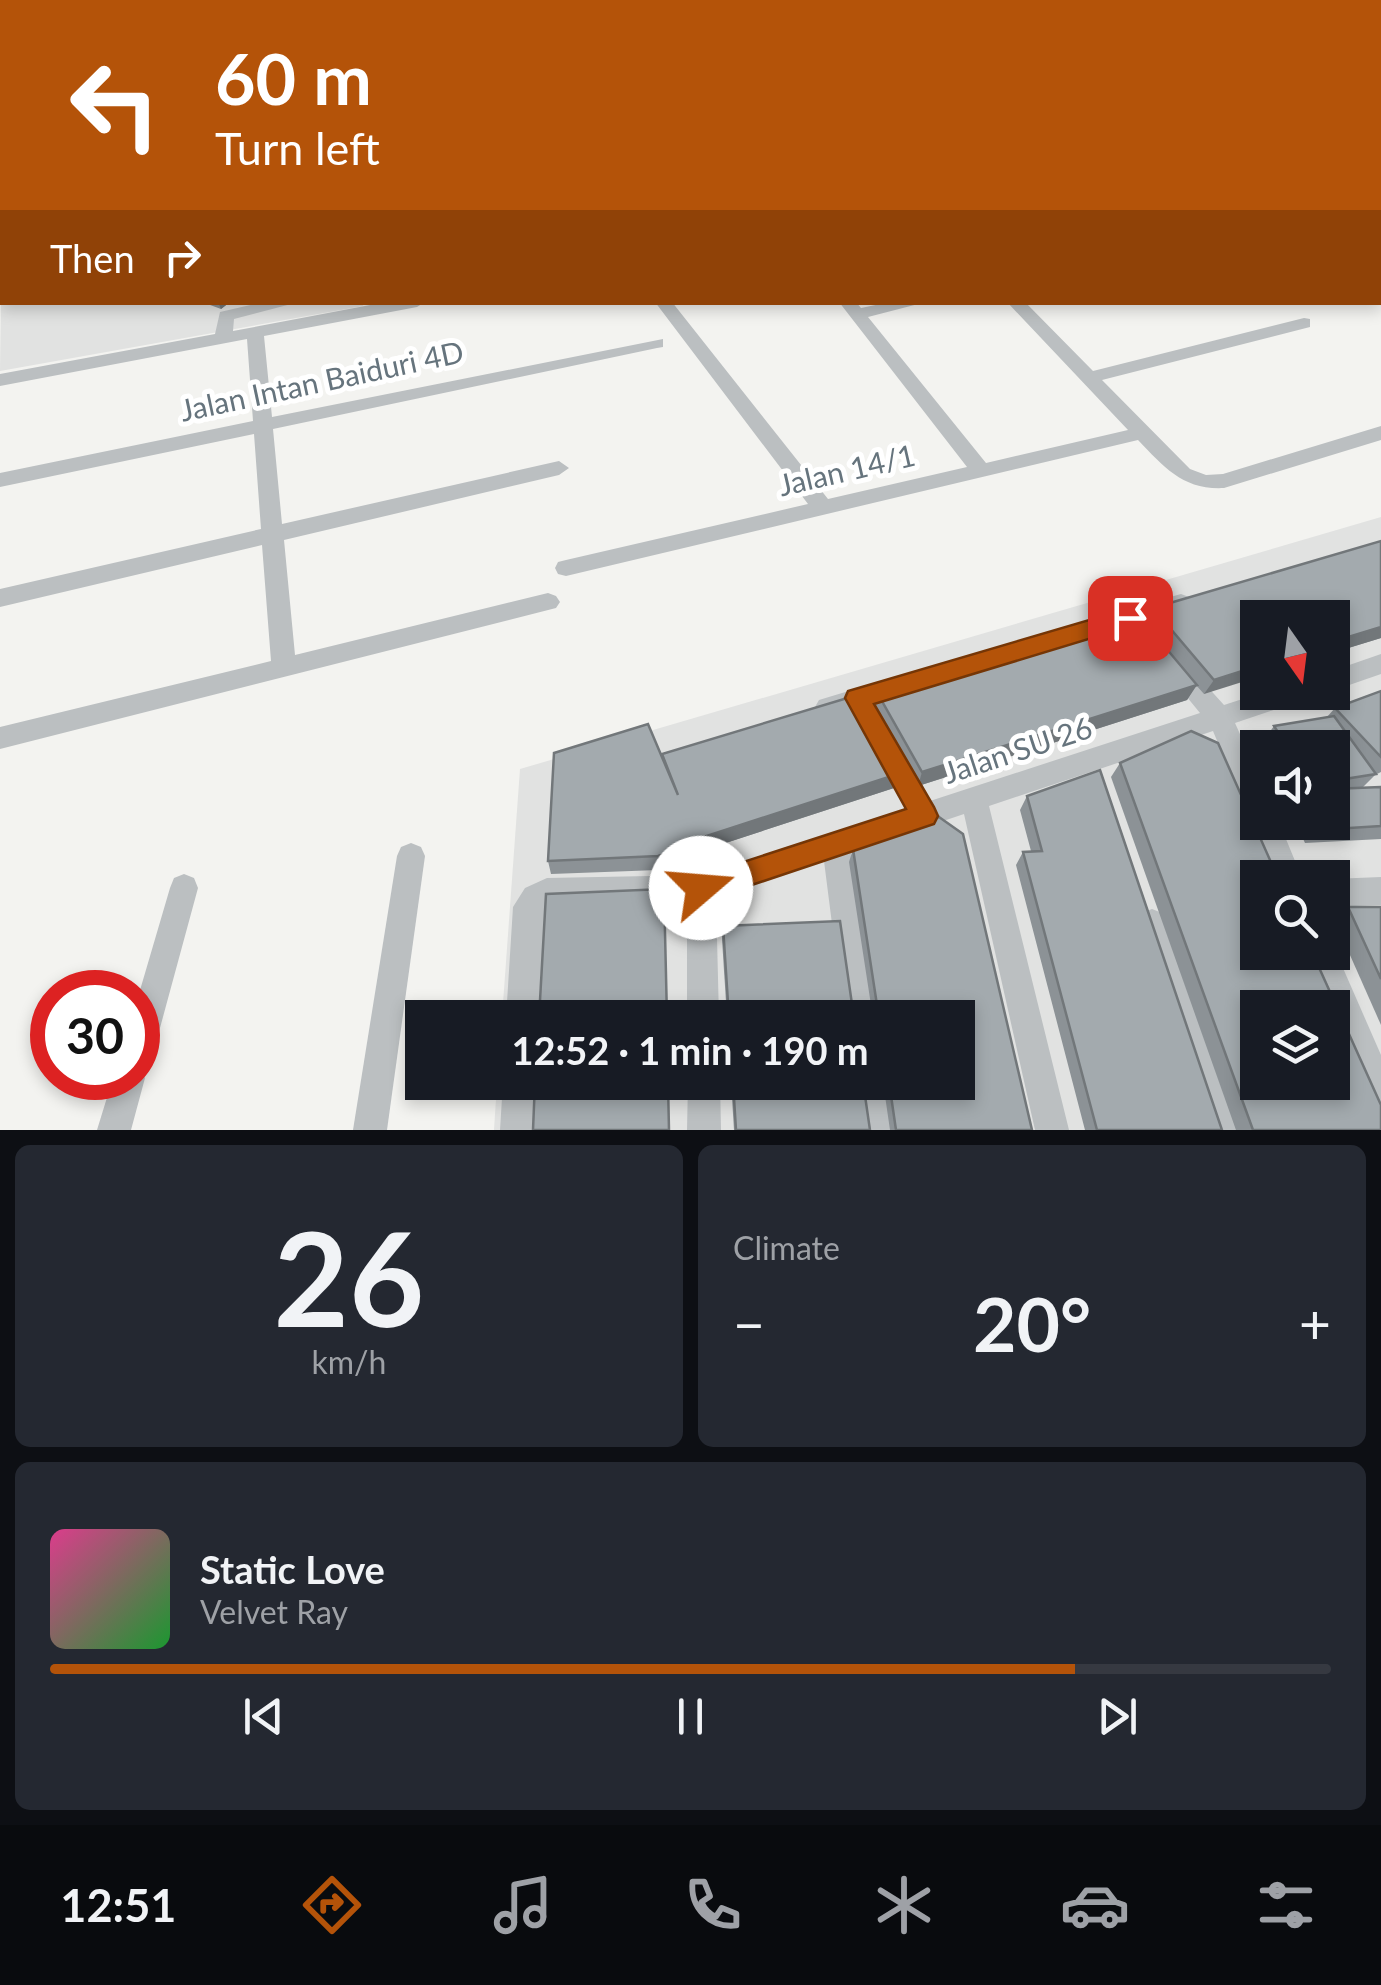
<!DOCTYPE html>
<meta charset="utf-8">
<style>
:root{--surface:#171b24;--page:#242831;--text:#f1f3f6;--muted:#9ea1a6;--line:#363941;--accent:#b45309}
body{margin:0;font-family:Lato,sans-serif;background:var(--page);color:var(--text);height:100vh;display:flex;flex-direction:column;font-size:38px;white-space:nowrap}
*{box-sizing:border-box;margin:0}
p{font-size:32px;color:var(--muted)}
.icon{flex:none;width:55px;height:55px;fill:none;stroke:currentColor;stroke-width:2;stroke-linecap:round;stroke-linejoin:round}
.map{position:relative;height:1130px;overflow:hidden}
.side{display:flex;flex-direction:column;gap:15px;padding:15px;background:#0d0f14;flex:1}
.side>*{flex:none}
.top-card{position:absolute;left:0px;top:0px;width:1382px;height:305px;box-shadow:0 5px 15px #0003;background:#b45309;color:#fff;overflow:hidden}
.needle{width:65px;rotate:166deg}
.fabs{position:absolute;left:1240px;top:600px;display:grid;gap:20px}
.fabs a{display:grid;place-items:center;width:110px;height:110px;border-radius:0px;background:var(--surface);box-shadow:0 5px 15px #0003;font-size:50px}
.speed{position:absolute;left:30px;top:970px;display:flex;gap:20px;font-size:50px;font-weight:700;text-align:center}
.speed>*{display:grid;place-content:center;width:130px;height:130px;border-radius:50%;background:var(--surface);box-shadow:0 5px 15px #0003;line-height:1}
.speed .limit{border:15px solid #d22;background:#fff;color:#111}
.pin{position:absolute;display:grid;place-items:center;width:85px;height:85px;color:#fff;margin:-42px;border-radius:20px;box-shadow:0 5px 15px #0006}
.me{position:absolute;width:110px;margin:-55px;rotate:72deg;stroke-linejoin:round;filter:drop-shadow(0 0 8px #0008)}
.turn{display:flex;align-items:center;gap:35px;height:210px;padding:0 50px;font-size:45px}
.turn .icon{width:130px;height:130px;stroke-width:2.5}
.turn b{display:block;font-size:70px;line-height:85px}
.then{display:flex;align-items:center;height:95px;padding:0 50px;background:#0003;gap:20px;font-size:38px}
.big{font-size:75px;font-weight:700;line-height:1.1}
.side .widget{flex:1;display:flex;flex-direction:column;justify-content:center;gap:15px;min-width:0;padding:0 35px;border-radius:15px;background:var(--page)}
.side .dial{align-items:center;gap:0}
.dial b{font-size:130px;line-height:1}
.song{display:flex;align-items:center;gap:30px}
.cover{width:120px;height:120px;border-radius:15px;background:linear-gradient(135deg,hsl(330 70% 55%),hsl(130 70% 35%))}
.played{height:10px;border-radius:5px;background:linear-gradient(90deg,var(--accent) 80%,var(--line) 80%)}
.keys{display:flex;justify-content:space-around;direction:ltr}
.heat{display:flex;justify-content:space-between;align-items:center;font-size:55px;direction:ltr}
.side .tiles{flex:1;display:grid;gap:15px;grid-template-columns:1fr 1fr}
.widget:last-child{grid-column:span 2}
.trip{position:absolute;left:405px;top:1000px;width:570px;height:100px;border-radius:0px;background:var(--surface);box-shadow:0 5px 15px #0003;font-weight:700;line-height:100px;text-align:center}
.menu{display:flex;height:160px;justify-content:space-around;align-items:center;background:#090b0e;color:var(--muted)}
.menu .icon{width:70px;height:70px}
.menu .selected{color:var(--accent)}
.menu b{font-size:45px;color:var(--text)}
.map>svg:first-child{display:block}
.built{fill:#e1e2e1;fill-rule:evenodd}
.green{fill:#d3d8d0}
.water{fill:#b1bec0}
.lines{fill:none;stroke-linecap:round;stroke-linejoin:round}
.highway-casing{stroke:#afb2b4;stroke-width:38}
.minor{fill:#bbbfc1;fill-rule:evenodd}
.highway{stroke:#fff;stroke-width:32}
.wall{fill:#8c9296}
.shaded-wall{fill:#72777a}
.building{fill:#a3aaae;stroke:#72777a;stroke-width:2.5;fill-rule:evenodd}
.route{fill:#b45309;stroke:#753606;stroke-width:2.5}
.labels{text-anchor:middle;stroke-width:10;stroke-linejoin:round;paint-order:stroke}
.street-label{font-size:30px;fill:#66747d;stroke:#fff}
</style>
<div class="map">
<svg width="1381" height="1130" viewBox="0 0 1381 1130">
<rect width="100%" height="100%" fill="#f3f3f0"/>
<g class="built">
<path d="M2,229v73h360l1,4 -363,65z"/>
<path d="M1381,517v613h-887l3,-47 461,-1v-64l-456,-1 18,-248zM1258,618h74v74h-74zM1258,748h74v74h-74zM1258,878h74v74h-74zM1258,1008h74v74h-74z"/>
</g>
<path class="green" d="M869,0h512v133l-1,-131h-514z"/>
<path class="water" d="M98,0h551l2,1 -551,1z"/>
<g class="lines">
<defs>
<g id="highway">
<path d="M813,2l4,-2"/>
<path d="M0,171l2,-1"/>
</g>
</defs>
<use href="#highway" class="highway-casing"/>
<g class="minor">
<rect x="1380" y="162" width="1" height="8"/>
<path d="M1381,234v11h-1v-11z"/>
<rect x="1380" y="271" width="1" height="11"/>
<path d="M264,302h35l-65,17 -1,12 153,-29h39l-8,5 -153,29 8,81 391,-78v8l-6,1 -384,81 9,95 277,-63 10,7 -10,7 -275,65 11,115 253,-62 8,3 4,6 -4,6 -556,141v-22l271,-66 -9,-116 -262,62v-18l261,-60 -7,-95 -254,53v-14l253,-52 -6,-82 -247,47v-12l215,-40 5,-22z"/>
<path d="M655,302h17l156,197 139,-32 -128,-165h17l5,6 29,-6h36l-58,15 118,146 142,-33 -121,-128h18l68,69 211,-53 6,1v8l-208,53 88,89 16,6 17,-1 158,-48v14l-157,48c-41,2 -59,-20 -86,-48l-572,136 -8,-2 -3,-6 3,-6 8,-2 242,-56z"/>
<path d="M1181,594l8,3 4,6 -4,6 -78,23 -8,-2 -4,-7 4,-7z"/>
<path d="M1381,654v20l-49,17v-20z"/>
<path d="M1176,659l9,3 39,43 40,-13h45l-3,7 -71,24 23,51v48h21l23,56h-29l-22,-56 3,-5 -6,-2 -35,-84 -224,75 80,324h-34l-71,-316 -113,38 25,166h-32l-20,-157 -108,37 3,120h-32v-115l-142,5 -7,110h-32l7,-111 12,-19 22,-10 154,-3 205,-66 -55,-98 -23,7 -9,-4 -4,-7 4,-7 79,-24 9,3 3,7 -3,7 -33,11 56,97 270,-88 -36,-44 3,-7z"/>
<path d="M411,843l10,4 4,9 -38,274h-34l44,-274 4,-9z"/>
<path d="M184,874l10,4 4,10 -44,162 -5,11 -10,5 6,12 -14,52h-34l16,-52h25v-81l32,-109 4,-10z"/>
<path d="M1381,877v28l-49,2v-28z"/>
<path d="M1152,909l10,4 5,10 76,207h-34l-72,-207 5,-10z"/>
<path d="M1332,943l49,112v54l-12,-4 -37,-89v-8h-3l-23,-56h26z"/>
<path d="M503,1082h32l-1,48h-34z"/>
<path d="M688,1082h32l1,48h-34z"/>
<path d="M853,1082h32l7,48h-34z"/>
</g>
<use href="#highway" class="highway"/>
</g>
<g class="wall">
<path d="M202,302h28l-9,7z"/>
<path d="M1381,541v97l-49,15v-35l-128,76 -8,-9 -9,15 -269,86 -48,-85 4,-14 271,-64 8,-15z"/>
<path d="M1381,691v81l-6,3 -13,13 19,-1v52l-76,4 -10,-21h37v-74h-65l-4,-7 11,-15 53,-9 8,-9z"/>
<path d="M662,758l236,16 -4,14 -199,65v4l-37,13 -107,4 -3,-13z"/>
<path d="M1120,763l261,367h-145l-125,-353z"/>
<path d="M1027,796l195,334h-137l-69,-265 7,-13 8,-1 -11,-41z"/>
<path d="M853,849l179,281h-142l-7,-48h75v-64h-85l-24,-156z"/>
<path d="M1348,907h33v118l-47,-106z"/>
<path d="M723,926l131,92h-127l-5,-79z"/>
<path d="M731,1082h132l7,48h-136z"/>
</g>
<g class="shaded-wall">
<path d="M218,302h12l-9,7z"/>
<path d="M1381,627v11l-49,15v-11z"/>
<path d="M1258,666v11l-54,17 10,-14z"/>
<path d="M1197,685l-10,15 -269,86 4,-14z"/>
<path d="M898,774l-4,14 -199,65v4l-37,13v-14l36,-16z"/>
</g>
<g class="building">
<path d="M1381,541v86l-49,15v-24h-74v48l-44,14 -61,-72z"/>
<path d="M1134,610l63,75 -275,87 -48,-85z"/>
<path d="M1381,691v66l-46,-49z"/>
<path d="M854,696l44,78 -204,66 1,4 -37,12 -110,5 6,-108 94,-29 30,71 -16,-41z"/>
<path d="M1334,716l42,58 -44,7v-33h-44l-14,-22z"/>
<path d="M1191,731l27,12 60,135h-20v74h54l69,153v25h-128l-133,-367zM1258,1008h74v74h-74z"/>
<path d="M1100,770l122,360h-125l-74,-278 19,-1 -15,-55z"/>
<path d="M1381,787v39l-63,4 -3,-8h17v-33z"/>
<path d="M939,817l24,17 69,296h-136l-7,-48h69v-64h-79l-26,-169z"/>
<path d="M664,889l3,129h-128l7,-124z"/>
<path d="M1348,907h33v72z"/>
<path d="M840,921l14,97h-125l-6,-92z"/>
<path d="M535,1082h133l1,48h-136z"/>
<path d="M733,1082h130l7,48h-134z"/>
</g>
<path class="route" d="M1130,608l8,3 3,7 -3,6 -264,80 60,103 4,9 -4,8 -233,78 -10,-4 -4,-10 4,-9 215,-70 -61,-111 3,-7z"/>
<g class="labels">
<g class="street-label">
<text transform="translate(322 382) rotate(-12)" y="10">Jalan Intan Baiduri 4D</text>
<text transform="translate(847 471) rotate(-13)" y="10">Jalan 14/1</text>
<text transform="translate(1018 751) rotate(-18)" y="10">Jalan SU 26</text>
</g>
</g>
</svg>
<div class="fabs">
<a><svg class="needle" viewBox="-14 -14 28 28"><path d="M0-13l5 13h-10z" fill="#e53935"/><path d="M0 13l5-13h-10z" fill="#9ea1a6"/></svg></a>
<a><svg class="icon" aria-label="sound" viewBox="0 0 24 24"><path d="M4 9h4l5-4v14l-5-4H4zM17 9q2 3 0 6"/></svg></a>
<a><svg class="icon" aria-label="search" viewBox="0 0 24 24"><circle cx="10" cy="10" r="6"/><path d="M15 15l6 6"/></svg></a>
<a><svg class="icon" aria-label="layers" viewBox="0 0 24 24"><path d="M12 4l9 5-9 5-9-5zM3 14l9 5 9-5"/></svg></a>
</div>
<div class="speed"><div class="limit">30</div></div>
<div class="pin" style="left:1130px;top:618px;background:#d93025"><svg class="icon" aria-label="arrive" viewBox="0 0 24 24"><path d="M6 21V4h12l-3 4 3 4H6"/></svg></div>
<svg class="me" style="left:701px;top:888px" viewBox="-20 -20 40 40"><circle r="19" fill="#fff"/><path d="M0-13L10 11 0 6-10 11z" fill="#b45309"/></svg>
<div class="trip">12:52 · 1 min · 190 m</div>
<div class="top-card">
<div class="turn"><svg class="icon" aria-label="left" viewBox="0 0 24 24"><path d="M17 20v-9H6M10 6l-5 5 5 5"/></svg><div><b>60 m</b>Turn left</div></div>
<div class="then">Then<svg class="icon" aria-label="right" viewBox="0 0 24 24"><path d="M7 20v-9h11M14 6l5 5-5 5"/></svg></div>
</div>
</div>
<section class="side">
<div class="tiles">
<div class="widget dial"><b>26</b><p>km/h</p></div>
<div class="widget"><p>Climate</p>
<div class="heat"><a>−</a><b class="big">20°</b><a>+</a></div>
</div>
<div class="widget">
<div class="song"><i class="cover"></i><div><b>Static Love</b><p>Velvet Ray</p></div></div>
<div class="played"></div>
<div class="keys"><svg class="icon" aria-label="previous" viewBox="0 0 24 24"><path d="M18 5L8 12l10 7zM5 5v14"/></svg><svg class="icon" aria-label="pause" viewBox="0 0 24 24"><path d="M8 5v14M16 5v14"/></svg><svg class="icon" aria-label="next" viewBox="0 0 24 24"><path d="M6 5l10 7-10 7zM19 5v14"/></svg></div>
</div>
</div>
</section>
<nav class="menu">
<b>12:51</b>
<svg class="icon selected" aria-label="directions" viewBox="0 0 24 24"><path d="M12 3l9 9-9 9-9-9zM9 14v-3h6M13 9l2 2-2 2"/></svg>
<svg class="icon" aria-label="music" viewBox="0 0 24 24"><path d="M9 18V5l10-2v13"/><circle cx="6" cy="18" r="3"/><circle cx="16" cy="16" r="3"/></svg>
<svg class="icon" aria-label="phone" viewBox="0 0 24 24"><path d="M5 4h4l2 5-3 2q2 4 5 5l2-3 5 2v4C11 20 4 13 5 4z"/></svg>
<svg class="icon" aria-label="climate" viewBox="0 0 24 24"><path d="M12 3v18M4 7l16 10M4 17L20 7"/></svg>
<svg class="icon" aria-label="car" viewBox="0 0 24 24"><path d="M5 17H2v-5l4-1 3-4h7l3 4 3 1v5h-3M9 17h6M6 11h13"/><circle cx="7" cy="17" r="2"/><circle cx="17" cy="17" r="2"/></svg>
<svg class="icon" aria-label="filters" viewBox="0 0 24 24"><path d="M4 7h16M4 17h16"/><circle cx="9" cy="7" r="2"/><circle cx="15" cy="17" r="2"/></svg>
</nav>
